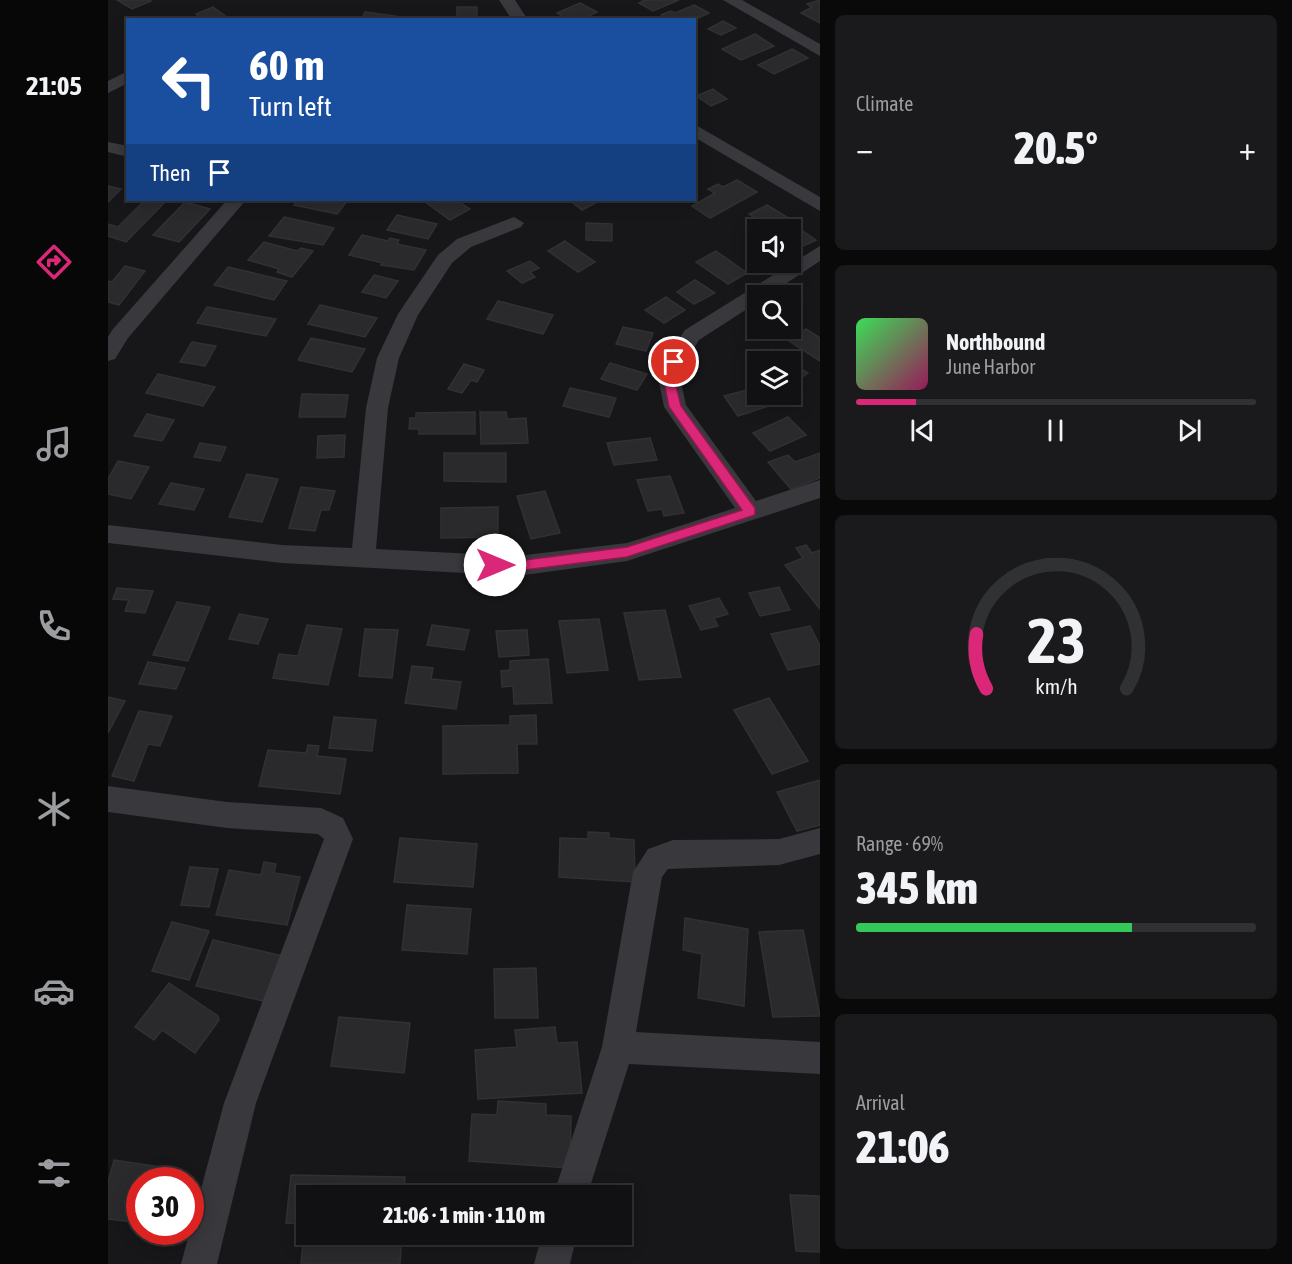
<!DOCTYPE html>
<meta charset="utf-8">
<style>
:root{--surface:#111113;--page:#1a1a1c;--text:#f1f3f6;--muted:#9c9da0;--line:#303133;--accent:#db2777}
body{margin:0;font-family:"Asap Condensed",sans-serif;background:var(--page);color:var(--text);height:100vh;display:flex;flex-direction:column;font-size:22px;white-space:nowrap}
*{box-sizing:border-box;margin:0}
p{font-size:20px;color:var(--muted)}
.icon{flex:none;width:33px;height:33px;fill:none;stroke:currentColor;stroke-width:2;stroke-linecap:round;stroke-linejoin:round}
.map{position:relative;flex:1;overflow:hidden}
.side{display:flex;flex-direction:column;gap:15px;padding:15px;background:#09090a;width:472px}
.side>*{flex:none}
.banner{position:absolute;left:18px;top:18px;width:570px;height:183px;border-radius:0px;box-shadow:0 3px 15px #0003,0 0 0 2px var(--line);background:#1a4fa0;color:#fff;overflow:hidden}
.buttons{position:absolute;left:639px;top:219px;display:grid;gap:12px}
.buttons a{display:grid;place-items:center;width:54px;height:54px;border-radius:0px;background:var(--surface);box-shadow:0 3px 15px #0003,0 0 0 2px var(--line);font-size:30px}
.speed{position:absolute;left:18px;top:1167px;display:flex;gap:12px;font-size:30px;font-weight:700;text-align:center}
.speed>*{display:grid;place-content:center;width:78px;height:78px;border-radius:50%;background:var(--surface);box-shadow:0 3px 15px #0003,0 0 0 2px var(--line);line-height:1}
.speed .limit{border:9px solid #d22;background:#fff;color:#111}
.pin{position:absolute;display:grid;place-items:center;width:51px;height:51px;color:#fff;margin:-26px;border:3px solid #fff;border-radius:50%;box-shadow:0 2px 6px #0007}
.me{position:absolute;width:66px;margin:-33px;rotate:90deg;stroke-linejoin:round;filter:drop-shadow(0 0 4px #0008)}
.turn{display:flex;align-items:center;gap:21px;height:126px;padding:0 24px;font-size:27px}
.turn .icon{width:78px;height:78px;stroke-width:2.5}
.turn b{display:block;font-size:42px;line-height:51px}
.then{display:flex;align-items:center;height:57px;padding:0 24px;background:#0003;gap:12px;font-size:22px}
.big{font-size:45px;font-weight:800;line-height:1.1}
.side .card{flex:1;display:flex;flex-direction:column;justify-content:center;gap:9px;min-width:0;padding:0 21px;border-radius:9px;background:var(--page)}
.side .dial{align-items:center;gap:0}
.dial svg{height:156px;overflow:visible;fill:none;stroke:var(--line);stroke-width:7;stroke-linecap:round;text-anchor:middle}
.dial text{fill:var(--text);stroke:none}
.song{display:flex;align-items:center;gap:18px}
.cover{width:72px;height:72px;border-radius:9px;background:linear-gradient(135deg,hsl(130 70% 55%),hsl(330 70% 35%))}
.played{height:6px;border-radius:3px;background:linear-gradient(90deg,var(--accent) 15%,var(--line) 15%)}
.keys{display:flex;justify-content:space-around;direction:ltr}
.heat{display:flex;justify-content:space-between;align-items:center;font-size:33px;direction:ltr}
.charge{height:9px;border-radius:4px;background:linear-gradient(90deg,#34c759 69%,var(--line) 0)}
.trip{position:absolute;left:188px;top:1185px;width:336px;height:60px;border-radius:0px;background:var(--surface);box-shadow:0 3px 15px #0003,0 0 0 2px var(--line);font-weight:800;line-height:60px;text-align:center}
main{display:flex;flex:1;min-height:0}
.tab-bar{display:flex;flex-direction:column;width:108px;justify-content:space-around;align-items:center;background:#070708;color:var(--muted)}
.tab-bar .icon{width:42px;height:42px}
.tab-bar .current{color:var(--accent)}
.tab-bar b{font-size:27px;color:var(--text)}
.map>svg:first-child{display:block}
.building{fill:#2a2a2d;stroke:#313134;stroke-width:1.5}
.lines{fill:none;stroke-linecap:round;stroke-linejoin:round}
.minor{fill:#38383d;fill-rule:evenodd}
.route{fill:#db2777;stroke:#8e194d;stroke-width:1.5}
</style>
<main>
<nav class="tab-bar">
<b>21:05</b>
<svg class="icon current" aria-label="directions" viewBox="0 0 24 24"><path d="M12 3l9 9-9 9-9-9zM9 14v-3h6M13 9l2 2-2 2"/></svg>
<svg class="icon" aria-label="music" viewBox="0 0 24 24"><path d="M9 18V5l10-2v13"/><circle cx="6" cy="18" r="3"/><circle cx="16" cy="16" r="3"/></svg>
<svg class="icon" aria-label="phone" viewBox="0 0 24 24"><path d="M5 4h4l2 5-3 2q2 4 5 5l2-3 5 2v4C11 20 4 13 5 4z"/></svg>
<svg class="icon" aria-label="climate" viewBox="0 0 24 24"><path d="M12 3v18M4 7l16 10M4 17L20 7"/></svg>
<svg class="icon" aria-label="car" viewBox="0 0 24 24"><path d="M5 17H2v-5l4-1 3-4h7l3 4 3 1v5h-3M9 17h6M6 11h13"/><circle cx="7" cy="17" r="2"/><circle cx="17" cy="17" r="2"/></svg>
<svg class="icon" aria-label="filters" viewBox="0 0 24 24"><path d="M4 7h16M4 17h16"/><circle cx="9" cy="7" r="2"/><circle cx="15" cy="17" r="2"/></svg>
</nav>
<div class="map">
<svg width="712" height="1264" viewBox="0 0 712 1264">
<rect width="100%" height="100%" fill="#171719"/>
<g class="building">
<path d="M9,0h33l1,1 -19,8z"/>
<path d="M537,0h34l-26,11 -14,-8z"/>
<path d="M712,0v23l-19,-10 11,-6 -5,-3z"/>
<path d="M472,3l17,9 -16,8h-13l-11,-7z"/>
<path d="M586,5l15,8 -15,7h-31l3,-2 -5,-3 10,-4 4,2z"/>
<path d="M105,7l18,13h-28l-7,-6z"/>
<rect x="349" y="7" width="20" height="10"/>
<path d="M257,12l31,4 -2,4h-33z"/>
<path d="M615,21l13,7 -15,7 -13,-6z"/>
<path d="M647,34l19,12 -33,14 -19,-11z"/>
<path d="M684,49l16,9 -34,16 -16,-9z"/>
<path d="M605,89l14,10 -16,7 -15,-10z"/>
<path d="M629,180l20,12 -47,26 -18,-12 23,-13 -7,-4 10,-5 5,3z"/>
<path d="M0,186l13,3 -13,13z"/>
<path d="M37,200l19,3 -38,39 -18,-6v-12l10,3z"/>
<path d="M191,200h49l-11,14 -43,-9z"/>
<path d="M318,200h30l14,9 -20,11 -26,-19z"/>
<path d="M461,200h32l-19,10z"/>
<path d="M77,202l25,7 -31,33 -26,-7z"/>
<path d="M659,205l23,14 -13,7 -3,-2 -5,3 -20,-13z"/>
<path d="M289,215l40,9 -9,15 -41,-9z"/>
<path d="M176,217l50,11 -11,17 -54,-9z"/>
<path d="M478,223l26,1v17l-26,-1z"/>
<path d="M688,226l20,14 -26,12 -1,-22z"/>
<path d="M254,235l26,6 2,-3 9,2 -2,4 29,6 -12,20 -33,-5 2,-2 -34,-8z"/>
<path d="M457,241l30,21 -17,10 -30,-21z"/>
<path d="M156,242l33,9 4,-3 12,3 -21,26 -15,-5 2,-3 -31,-9z"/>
<path d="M608,251l31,22 -19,11 -32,-22z"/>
<path d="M422,261l9,7 -9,4 5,5 -13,6 -15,-12z"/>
<path d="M17,266l20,5 -26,34 -11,-3v-21l4,1z"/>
<path d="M120,267l59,14 -13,19 -60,-15z"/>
<path d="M266,275l24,6 -12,17 -24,-6z"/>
<path d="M587,280l20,13 -21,11 -17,-12z"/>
<path d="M558,297l19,13 -21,13 -19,-13z"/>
<path d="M390,301l55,14 -10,19 -56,-15z"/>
<path d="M212,305l57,13 -12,19 -57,-13z"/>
<path d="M99,307l69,12 -10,17 -69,-13z"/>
<path d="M515,327l30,6 -7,18 -30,-7z"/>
<path d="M698,329l14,9v23l-31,-20z"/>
<path d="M203,338l54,11 -13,23 -54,-12z"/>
<path d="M84,342l24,4 -11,20 -25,-4z"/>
<path d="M663,349l19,13h-32v5l-7,-4z"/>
<path d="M682,362l18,11 -18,12z"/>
<path d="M502,363l37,11 -10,16 -36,-11z"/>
<path d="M356,364l20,6 -7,12 -6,-2 -9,13 -14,-4z"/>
<path d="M50,374l57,13 -12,19 -57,-13z"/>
<path d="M650,387v7h17l6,8 -43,14 -14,-20z"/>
<path d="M462,388l46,10 -7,19 -46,-11z"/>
<path d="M194,394l46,1 -3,22h-46z"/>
<path d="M367,412v22h-56v-5h-10l1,-11h6v-5z"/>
<path d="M372,412h26l1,7 19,-1 2,25 -47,1z"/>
<path d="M39,414l27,6 -12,21 -28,-5z"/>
<path d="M680,417l18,18 -36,16 -17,-18z"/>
<path d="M237,435l-1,22 -27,1 1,-22z"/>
<path d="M542,438l7,22 -43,5 -7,-22z"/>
<path d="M92,443l26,4 -6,14 -26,-4z"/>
<path d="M336,453h62v29l-62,-1z"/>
<path d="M712,453v25l-29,11 -23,-27 20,-7 7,7z"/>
<path d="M10,461l31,6 -18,32 -23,-5v-15z"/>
<path d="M139,474l31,5 -16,43 -33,-5z"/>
<path d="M562,476l14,37 -20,3 -2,-7 -14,2 -11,-31z"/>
<path d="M63,483l33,6 -10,21 -35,-6z"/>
<path d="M193,487l34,4 -6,19h-8l-6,21 -26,-3z"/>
<path d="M437,491l15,42 -29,6 -14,-43z"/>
<path d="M390,507v30l-57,1v-30z"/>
<path d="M698,545l6,8 8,-3v59l-35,-44 18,-7 -7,-10z"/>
<path d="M671,587l11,23 -30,6 -11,-23z"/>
<path d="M9,588l36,3 -8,22 -20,-2 4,-11 -16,-1z"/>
<path d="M611,598l9,16 -14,4 4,8 -17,4 -12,-24z"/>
<path d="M69,602l33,5 -22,54 -35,-6z"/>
<path d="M557,610l16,67 -42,3 -15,-67z"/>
<path d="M131,614l29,5 -10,25 -29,-5z"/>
<path d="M491,619l9,51 -41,3 -8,-52z"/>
<path d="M199,625l35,4 -14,56 -55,-7 6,-24 19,2z"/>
<path d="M324,625l37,5 -5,20 -37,-5z"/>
<path d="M702,626l10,20v18l-32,6 -17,-36z"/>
<path d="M257,629l33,1 -6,48 -33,-2z"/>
<path d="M419,630l2,25 -30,2 -3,-26z"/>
<path d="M440,659l4,44 -38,1 -1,-18 -11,1 -1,-16 9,-1v-9z"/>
<path d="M40,662l37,6 -9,21 -37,-5z"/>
<path d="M304,666l21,2 -2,11 30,3 -5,27 -51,-6z"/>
<path d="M0,697l17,4 -17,32z"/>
<path d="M661,698l39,63 -36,13 -38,-64z"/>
<path d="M31,711l33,5 -12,30 -12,-2 -14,37 -22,-5z"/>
<path d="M428,715l1,29h-20l1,29 -75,1v-48l67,-1v-9z"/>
<path d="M226,717l42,3 -4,31 -43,-3z"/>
<path d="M200,745l11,1 -2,10 29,3 -6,35 -81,-8 9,-36 38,3z"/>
<path d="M712,780v45l-23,6 -20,-39z"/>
<path d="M480,832l21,1v5l25,2 1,42 -76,-5 1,-39 28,1z"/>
<path d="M292,838l77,6 -4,43 -79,-5z"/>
<path d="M156,862l12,2 -2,9 26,4 -13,48 -71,-10 13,-45 32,5z"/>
<path d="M82,867l28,2 -9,38 -28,-2z"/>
<path d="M299,905l64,4 -4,45 -65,-4z"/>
<path d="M577,918l63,11 -4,77 -46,-8 4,-44 -19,-4z"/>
<path d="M64,922l37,9 -20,49 -37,-9z"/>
<path d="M695,930l17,86 -47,1 -14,-85z"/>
<path d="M105,940l70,16 -15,46 -72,-16z"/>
<path d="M428,968l2,50h-43l-1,-49z"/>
<path d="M61,983l49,33 1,4 -24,33 -33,-23 -8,10 -19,-13z"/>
<path d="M231,1017l71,6 -6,50 -73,-7z"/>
<path d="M447,1027l2,16 20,-1 5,51 -104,6 -3,-49 42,-3 -2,-17z"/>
<path d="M390,1101l48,3v11l25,1 -1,52 -101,-7 3,-47 25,1z"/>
<path d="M6,1160l54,8 -3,12h-25v43l-32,-4v-37z"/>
<path d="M183,1175l114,2 -1,19h-98v38h96l-2,30h-99l4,-40 -19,-1z"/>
<path d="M682,1195l30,1v56l-24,-1z"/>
</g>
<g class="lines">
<g class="minor">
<path d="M391,0h16l13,20h-16z"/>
<path d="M615,0h19l78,44v12z"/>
<path d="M20,71v12l-20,10v-12z"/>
<path d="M586,124l126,73v14l-126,-74z"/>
<path d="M0,142l20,4v11l-20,-5z"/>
<path d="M119,200h19l-118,138 -13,21 -7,2v-24l5,-8z"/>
<path d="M406,217l10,6 -3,4 -50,20 -19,16 -34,52 -19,43 -11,50 -12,141 141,7 110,-13 108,-35 -71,-101 -5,-25 4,-20 22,-32 135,-84v15l-53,35h-9v6l-59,38 -14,23 -4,19 5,23 70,96 64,-21v18l-193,63 -110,15 -235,-13 -174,-20v-18l174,20 70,3 14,-140 11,-50 21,-44 40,-59 19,-16z"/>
<path d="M0,786l119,16 94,6 22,10 10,21 -97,264 -39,161h-36l43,-161 100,-264 -6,-5 -91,-6 -119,-16z"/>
<path d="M712,828v26l-41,11 -111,4 -6,8 -26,155 184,10v32l-191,-10 -42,132h-34l49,-149 31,-175 15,-23 25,-9 106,-1z"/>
<path d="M434,1234h35l-7,30h-36z"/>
</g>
</g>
<path class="route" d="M566,358l6,4 -5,20 6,24 74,102v7l-128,42 -110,14 -27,-2v-8h27l110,-14 115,-37 -73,-103 -5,-25 4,-20z"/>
</svg>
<div class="buttons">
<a><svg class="icon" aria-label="sound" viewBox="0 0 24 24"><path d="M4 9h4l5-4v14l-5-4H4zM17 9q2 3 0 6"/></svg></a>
<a><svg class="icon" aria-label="search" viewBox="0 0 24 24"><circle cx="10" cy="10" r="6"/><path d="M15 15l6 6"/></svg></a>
<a><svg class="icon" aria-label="layers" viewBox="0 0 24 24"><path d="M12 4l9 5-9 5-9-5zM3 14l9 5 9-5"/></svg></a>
</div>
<div class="speed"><div class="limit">30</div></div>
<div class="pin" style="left:566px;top:362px;background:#d93025"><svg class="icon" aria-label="arrive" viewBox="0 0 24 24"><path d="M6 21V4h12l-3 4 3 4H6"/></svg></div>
<svg class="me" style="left:387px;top:565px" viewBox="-20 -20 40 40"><circle r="19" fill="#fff"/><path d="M0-13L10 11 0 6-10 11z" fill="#db2777"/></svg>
<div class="trip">21:06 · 1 min · 110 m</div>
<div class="banner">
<div class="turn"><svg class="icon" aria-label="left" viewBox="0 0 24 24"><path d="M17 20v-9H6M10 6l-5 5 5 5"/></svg><div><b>60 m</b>Turn left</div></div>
<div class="then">Then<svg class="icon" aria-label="arrive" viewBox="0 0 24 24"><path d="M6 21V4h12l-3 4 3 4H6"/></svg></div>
</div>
</div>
<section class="side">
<div class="card"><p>Climate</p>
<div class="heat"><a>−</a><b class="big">20.5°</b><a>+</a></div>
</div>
<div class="card">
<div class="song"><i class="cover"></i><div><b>Northbound</b><p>June Harbor</p></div></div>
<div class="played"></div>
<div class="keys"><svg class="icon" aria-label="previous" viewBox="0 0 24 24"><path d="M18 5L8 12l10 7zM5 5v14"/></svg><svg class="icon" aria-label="pause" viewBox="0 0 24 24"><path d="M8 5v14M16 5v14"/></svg><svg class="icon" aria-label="next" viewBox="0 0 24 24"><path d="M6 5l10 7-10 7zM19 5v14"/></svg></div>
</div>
<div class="card dial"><svg viewBox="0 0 100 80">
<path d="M14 69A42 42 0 1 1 86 69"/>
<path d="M14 69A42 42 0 0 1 9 41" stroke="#db2777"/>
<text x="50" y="56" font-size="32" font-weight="700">23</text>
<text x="50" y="72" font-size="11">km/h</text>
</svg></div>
<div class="card"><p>Range · 69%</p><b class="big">345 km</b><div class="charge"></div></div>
<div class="card"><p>Arrival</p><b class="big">21:06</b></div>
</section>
</main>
